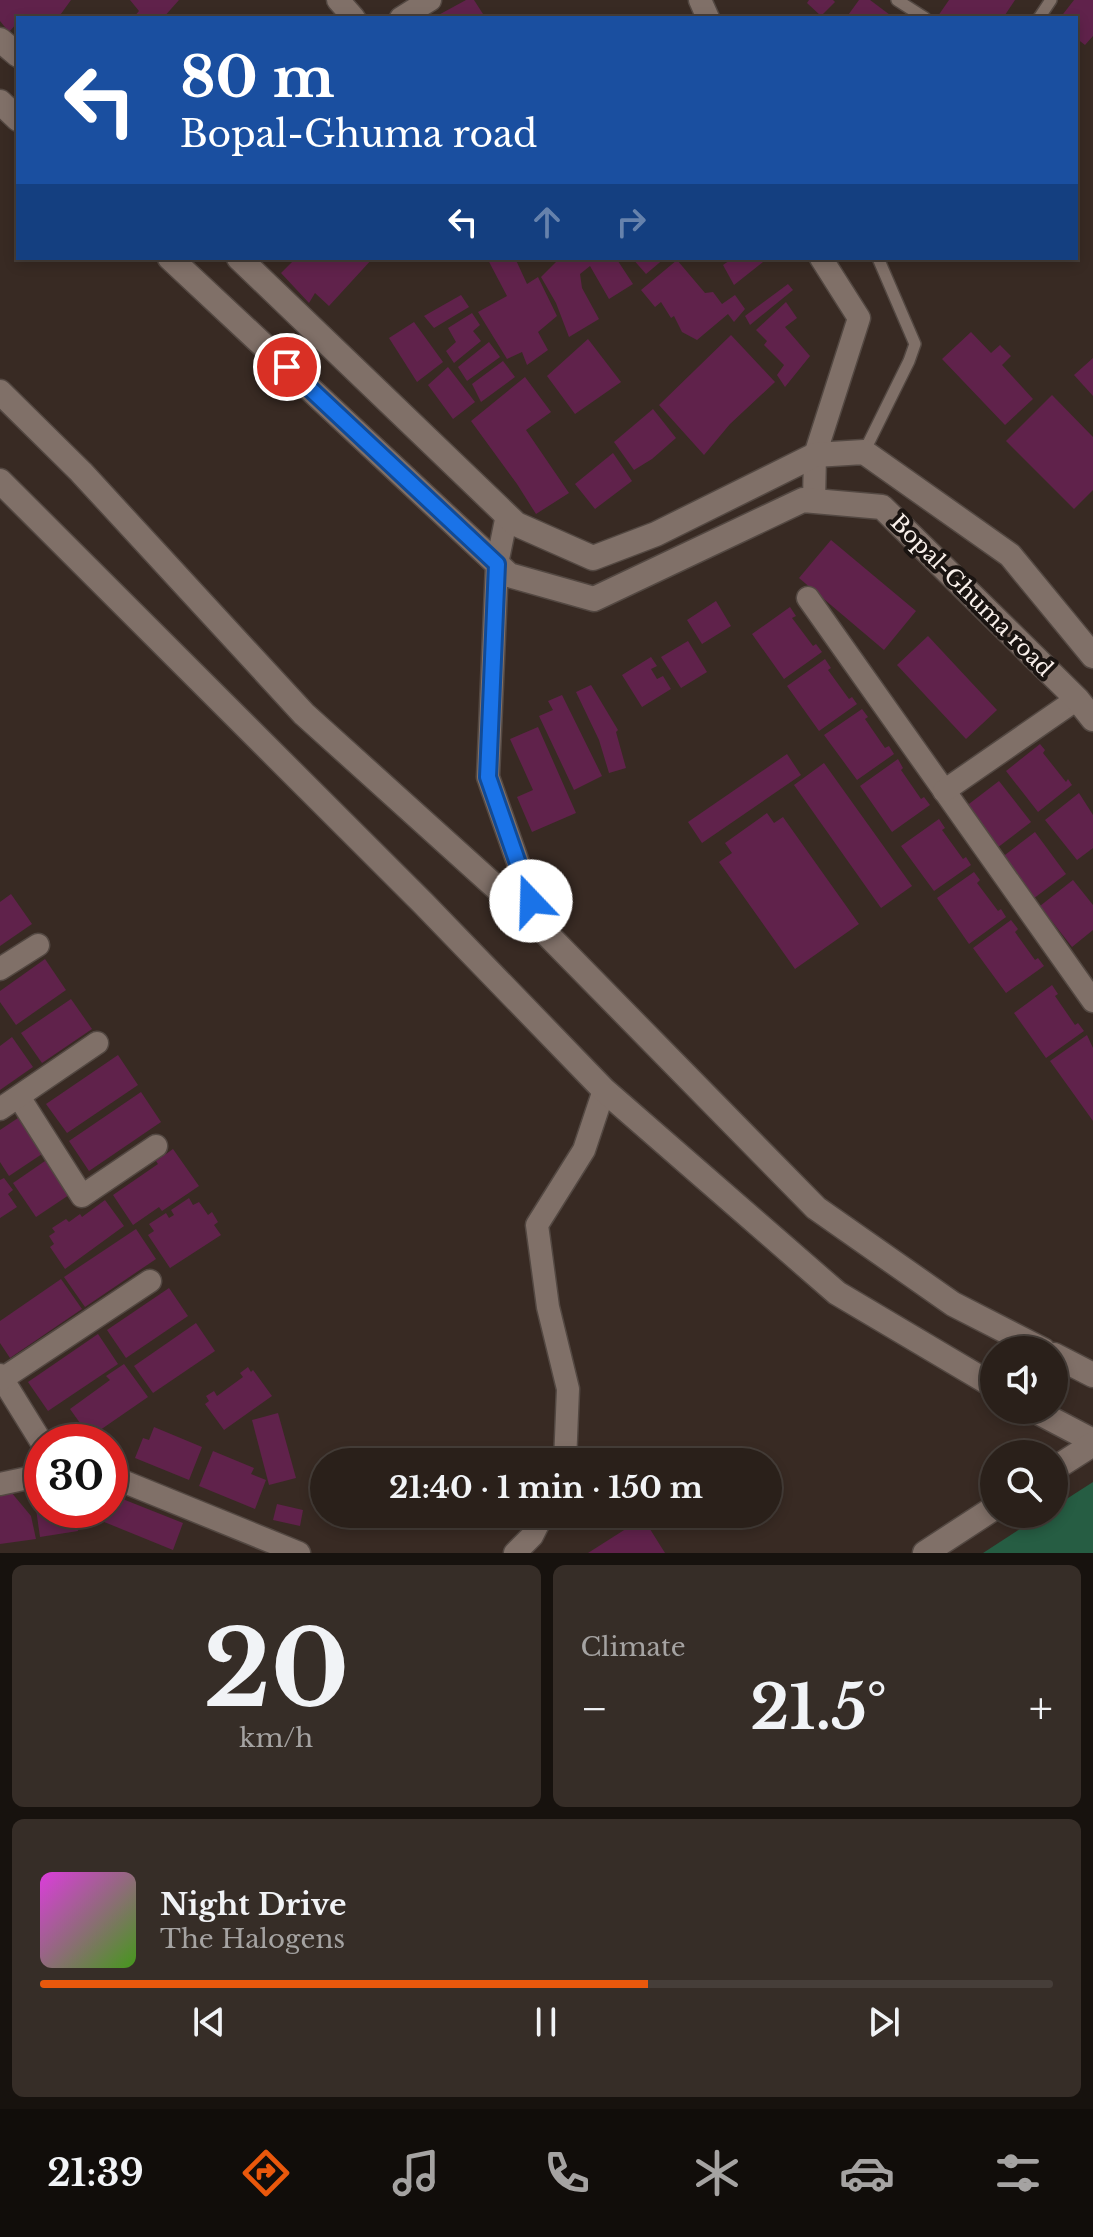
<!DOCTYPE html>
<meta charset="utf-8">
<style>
:root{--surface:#2a201a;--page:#362d27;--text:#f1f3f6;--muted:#a5a3a2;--line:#463e39;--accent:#ea580c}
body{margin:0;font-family:"Libre Baskerville",serif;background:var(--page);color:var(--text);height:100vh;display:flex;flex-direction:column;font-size:30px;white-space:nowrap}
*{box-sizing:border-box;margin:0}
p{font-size:26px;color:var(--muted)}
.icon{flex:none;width:44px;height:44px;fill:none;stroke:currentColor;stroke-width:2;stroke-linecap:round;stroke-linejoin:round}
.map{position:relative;height:1553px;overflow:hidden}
.details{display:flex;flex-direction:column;gap:12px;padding:12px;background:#17120e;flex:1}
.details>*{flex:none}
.top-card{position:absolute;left:16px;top:16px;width:1062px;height:244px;border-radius:0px;box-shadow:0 4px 12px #0003,0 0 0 2px var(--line);background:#1a4fa0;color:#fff;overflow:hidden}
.tools{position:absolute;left:980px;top:1336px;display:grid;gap:16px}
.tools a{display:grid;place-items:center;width:88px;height:88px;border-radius:50%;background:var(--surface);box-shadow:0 4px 12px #0003,0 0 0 2px var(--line);font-size:40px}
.speed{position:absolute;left:24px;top:1424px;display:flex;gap:16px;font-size:40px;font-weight:700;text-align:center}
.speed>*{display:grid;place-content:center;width:104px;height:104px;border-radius:50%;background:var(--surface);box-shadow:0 4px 12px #0003,0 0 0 2px var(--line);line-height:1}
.speed .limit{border:12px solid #d22;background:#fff;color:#111}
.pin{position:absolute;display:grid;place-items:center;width:68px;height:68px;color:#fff;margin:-34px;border:4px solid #fff;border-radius:50%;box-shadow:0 2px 8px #0007}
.me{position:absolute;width:88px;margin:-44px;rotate:339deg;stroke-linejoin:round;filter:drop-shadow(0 0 6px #0008)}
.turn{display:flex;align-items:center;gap:28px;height:168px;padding:0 32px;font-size:36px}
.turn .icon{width:104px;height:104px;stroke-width:2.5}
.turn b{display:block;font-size:56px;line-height:68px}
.lanes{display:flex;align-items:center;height:76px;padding:0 32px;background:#0003;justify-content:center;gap:40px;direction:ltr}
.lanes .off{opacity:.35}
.big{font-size:60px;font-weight:800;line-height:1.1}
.details .card{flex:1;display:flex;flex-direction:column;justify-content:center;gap:12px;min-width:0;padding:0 28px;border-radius:12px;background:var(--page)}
.details .dial{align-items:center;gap:0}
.dial b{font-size:104px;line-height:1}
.song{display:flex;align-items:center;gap:24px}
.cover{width:96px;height:96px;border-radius:12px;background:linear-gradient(135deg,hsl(300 70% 55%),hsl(100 70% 35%))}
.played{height:8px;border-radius:4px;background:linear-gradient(90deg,var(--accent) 60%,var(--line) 60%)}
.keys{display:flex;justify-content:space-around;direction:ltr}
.heat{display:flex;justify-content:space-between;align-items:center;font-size:44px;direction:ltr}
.details .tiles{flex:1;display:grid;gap:12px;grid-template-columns:1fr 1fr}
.card:last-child{grid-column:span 2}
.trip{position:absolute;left:310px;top:1448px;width:472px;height:80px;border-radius:40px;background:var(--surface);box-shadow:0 4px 12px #0003,0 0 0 2px var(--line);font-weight:800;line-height:80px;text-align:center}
.tabs{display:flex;height:128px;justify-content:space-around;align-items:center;background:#110d0a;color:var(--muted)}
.tabs .icon{width:56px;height:56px}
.tabs .selected{color:var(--accent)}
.tabs b{font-size:36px;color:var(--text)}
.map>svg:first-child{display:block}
.green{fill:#265d43}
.building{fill:#60224b}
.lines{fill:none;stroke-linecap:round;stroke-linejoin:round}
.lane-casing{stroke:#534842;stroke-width:14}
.street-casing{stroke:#534842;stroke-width:25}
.secondary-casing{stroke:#534842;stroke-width:27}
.lane{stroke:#807068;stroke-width:11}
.street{stroke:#807068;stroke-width:22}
.secondary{stroke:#807068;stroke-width:24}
.route-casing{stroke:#114b97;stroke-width:20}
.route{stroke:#1a73e8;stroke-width:14}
.labels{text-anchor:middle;stroke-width:8;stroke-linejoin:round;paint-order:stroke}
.street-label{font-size:22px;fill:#f9f0eb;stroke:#1a1411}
</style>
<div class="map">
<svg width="1093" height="1553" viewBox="0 0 1093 1553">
<rect width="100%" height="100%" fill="#382a23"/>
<path class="green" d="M1093,1482v71h-110l60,-39h11v-7z"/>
<g class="building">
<path d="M0,0h71l-13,18h-40v4l-9,10 -9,-11z"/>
<path d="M130,0h49l-16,18h-30l6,-7z"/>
<path d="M466,0h8l9,14 -7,4h-43z"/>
<path d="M809,0h24l2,2 -14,14 -14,-13z"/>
<path d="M859,0h11l24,18h-48z"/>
<path d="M949,0h66l-12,18h-61l-4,-2z"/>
<path d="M1074,0h19v36l-8,9 -9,-7v-20h-16z"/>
<path d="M296,258h77l-44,48 -14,-13 -6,10 -28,-30z"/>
<path d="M487,258h28l12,26 11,-7 19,39 -19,16 10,18 -21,15 -5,-13 -15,7 -29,-47 29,-16z"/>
<path d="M560,258h56l17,26 -24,15 -19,-33 -10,8 2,14 17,31 -30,18 -13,-34 -15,-26z"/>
<path d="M632,258h33l-19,16z"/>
<path d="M733,258h28l2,4 -29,23 -11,-20z"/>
<path d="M677,260l28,33 8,-1 9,12 13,-9 10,14 -11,13 -6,-8 -31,26 -15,-8 -8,-16 -3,2 -10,-16 -6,5 -14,-17z"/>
<path d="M788,284l5,6 -43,35 -5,-9z"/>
<path d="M461,295l8,12 -35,21 -10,-12z"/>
<path d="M786,302l11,16 -12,9 25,29 -25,31 -8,-12 7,-10 -20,-20 3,-4 -11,-11z"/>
<path d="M472,313l8,12 -7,6 8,10 -27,22 -8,-12 10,-9 -8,-14z"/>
<path d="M414,322l29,40 -26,20 -28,-44z"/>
<path d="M971,332l20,21 9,-8 11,11 -9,9 31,34 -28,26 -63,-66z"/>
<path d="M731,335l44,47 -45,42 -26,31 -45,-50z"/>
<path d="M588,339l33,43 -46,32 -28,-38z"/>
<path d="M489,342l11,15 -33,24 -9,-14z"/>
<path d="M1093,358v38l-19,-21z"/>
<path d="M503,361l12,16 -34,25 -9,-18z"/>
<path d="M448,367l27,35 -22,17 -25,-34z"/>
<path d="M525,377l26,35 -25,18 43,63 -33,21 -19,-30 -46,-63z"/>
<path d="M1052,395l41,42v53l-19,19 -68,-68z"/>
<path d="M653,409l23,29 -24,21 -18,11 -20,-28z"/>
<path d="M613,453l19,28 -37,28 -20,-25z"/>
<path d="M831,540l85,71 -32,39 -85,-72z"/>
<path d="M716,601l15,25 -29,18 -15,-24z"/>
<path d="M790,607l6,9 -4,2 21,28 3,-2 6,8 -38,27 -32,-45z"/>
<path d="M928,636l69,74 -31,29 -69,-74z"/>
<path d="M688,641l19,31 -26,16 -20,-31z"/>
<path d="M651,657l6,9 -6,3 6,10 6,-3 8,13 -29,18 -20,-32z"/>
<path d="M825,659l6,9 -3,2 21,29 3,-2 5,7 -38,27 -32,-45z"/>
<path d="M591,685l27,45 -2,2 10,36 -17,5 -10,-33 -23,-48z"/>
<path d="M562,695l40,81 -28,14 -35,-74 14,-6 -5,-9z"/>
<path d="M862,709l6,8 -3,2 20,29 4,-2 5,8 -37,26 -33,-45z"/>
<path d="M538,727l38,86 -44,19 -15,-35 16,-7 -23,-51z"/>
<path d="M1040,744l5,6 -2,3 23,29 2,-3 4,6 -34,27 -32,-41z"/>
<path d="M787,754l14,21 -99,68 -14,-21z"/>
<path d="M898,759l5,9 -2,2 20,29 3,-2 6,8 -38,27 -32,-46z"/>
<path d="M824,763l88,123 -31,22 -87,-123z"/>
<path d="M999,781l32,41 -34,26 -32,-41z"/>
<path d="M1079,793l14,22v33l-16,12 -32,-40z"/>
<path d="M767,813l7,10 9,-6 76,107 -64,45 -76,-107 13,-9 -7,-10z"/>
<path d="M939,819l6,9 -3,2 21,29 3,-2 5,8 -37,26 -33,-45z"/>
<path d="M1035,832l31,42 -33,25 -32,-41z"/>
<path d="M974,872l6,8 -3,3 21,28 3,-2 5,8 -37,27 -32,-46z"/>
<path d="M1073,880l20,25v25l-21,17 -32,-41z"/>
<path d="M11,894l21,30 -32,22v-44z"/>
<path d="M1011,920l7,9 -3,3 20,28 3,-2 6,8 -38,27 -33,-45z"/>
<path d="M45,959l21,31 -50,35 -16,-23v-11z"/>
<path d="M1052,985l6,9 -3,2 20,29 3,-2 6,8 -38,27 -32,-45z"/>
<path d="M71,999l21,30 -50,34 -21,-30z"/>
<path d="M1087,1035l6,13v73l-43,-60z"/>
<path d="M12,1037l21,30 -33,23v-44z"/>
<path d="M118,1055l20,30 -71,48 -21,-29z"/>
<path d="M141,1092l20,30 -72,49 -20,-30z"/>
<path d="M18,1118l24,36 -33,22 -9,-14v-32z"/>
<path d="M173,1149l26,37 -37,25 -3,-4 -26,18 -20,-30 45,-31 -2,-3z"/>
<path d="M45,1161l24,34 -33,22 -23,-34z"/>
<path d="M4,1178l9,12 -5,4 9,13 -17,11v-38z"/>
<path d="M189,1198l4,7 6,-3 9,13 4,-3 6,10 -4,3 7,10 -51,33 -22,-33 6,-4 -5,-7 17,-11 3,5 5,-3 -3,-5z"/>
<path d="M105,1200l19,26 -59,43 -15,-22 4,-3 -5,-8 6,-4 -3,-4 14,-9 3,3 11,-8 2,3z"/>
<path d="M136,1229l20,30 -71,48 -21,-30z"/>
<path d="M61,1279l21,30 -72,49 -10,-15v-22z"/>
<path d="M169,1288l19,28 -62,42 -19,-28z"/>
<path d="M196,1323l19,28 -62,42 -19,-27z"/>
<path d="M98,1334l20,30 -70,47 -20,-29z"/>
<path d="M124,1364l24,33 -58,40 -20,-28 40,-29 -4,-4z"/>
<path d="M248,1367l3,5 2,-2 19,26 -48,34 -19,-26 4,-3 -3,-5 8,-5 3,5 26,-19 -3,-4z"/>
<path d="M278,1413l18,65 -27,7 -17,-65z"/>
<path d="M154,1427l48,20 -13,33 -54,-22 8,-20 6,2z"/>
<path d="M213,1451l41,17 -3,6 15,6 -11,29 -56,-23z"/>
<path d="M42,1486v24h34l2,21 -38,6 -7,-49z"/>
<path d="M11,1492l20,24 5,23 -36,5v-50z"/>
<path d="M110,1494l73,29 -10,27 -86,-35 2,-5h21z"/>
<path d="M277,1504l26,6 -3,16 -27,-6z"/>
<path d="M643,1518l22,35h-77z"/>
</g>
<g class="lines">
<defs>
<g id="lane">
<path d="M897,0l28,18"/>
<path d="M1039,18l12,-18"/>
<path d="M864,452l45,-91 6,-17 -37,-86"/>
</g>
<g id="street">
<path d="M338,0l16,18"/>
<path d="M700,0l8,18"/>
<path d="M401,18l29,-18"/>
<path d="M814,501l1,-46 44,-137 -38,-60"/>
<path d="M507,515l-10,49 -9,213 53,151"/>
<path d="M808,598l285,403"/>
<path d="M944,791l133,-92"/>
<path d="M0,969l38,-24"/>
<path d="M19,1097l63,99 74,-50"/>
<path d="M0,1109l97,-66"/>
<path d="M0,1375l42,68"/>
<path d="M2,1379l148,-98"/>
<path d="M565,1462l3,-73 -20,-82 -11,-82 47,-75 20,-60"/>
<path d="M110,1476l189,77"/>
<path d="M0,1484l42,-9"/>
<path d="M515,1553l17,-17 11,-22"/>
</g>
<g id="secondary">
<path d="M0,40l18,15"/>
<path d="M0,102l18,17"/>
<path d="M170,258l339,317 85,24 209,-99 79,7 195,192 16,20"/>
<path d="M239,258l277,266 77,34 63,-24 159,-79 49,-3 146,103 83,101"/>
<path d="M0,392l81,80 223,242 237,214 275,280 137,96 90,46"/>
<path d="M0,481l423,422 181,187 233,203 157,93"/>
<path d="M1054,1355l39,20"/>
<path d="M1034,1410l59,31"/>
<path d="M1054,1469l39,-25"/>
<path d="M925,1553l69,-45"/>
</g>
</defs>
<use href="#lane" class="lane-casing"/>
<use href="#street" class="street-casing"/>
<use href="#secondary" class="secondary-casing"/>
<use href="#lane" class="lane"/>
<use href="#street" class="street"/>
<use href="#secondary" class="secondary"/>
</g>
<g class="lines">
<defs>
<path id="route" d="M287,367l210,197 -9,213 43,124"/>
</defs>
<use href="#route" class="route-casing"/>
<use href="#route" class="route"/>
</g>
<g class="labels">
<g class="street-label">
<text transform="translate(972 595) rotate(45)" y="8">Bopal-Ghuma road</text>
</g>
</g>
</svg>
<div class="tools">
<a><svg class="icon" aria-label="sound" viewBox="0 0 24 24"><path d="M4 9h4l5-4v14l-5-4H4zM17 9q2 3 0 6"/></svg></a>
<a><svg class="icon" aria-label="search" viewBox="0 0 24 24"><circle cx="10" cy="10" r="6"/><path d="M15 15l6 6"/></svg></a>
</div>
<div class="speed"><div class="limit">30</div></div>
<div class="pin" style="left:287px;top:367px;background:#d93025"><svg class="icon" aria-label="arrive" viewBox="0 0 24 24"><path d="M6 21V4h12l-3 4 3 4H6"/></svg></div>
<svg class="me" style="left:531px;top:901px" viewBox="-20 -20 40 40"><circle r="19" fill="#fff"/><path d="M0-13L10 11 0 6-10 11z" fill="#1a73e8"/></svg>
<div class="trip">21:40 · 1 min · 150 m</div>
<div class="top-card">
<div class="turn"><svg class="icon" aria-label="left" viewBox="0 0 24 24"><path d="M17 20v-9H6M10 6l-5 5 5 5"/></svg><div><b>80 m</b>Bopal-Ghuma road</div></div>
<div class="lanes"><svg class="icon" aria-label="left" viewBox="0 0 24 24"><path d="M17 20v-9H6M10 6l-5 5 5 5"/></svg><svg class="icon off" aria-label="ahead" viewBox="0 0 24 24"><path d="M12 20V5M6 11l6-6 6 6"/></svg><svg class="icon off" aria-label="right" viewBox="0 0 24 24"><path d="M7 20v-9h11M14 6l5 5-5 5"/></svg></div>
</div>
</div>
<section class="details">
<div class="tiles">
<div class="card dial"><b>20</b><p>km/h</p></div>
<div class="card"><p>Climate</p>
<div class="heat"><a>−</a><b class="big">21.5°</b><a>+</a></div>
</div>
<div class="card">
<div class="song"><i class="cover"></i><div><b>Night Drive</b><p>The Halogens</p></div></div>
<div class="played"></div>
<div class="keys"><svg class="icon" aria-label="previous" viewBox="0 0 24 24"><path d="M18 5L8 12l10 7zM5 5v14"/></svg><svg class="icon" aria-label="pause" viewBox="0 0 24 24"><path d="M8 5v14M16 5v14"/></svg><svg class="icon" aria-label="next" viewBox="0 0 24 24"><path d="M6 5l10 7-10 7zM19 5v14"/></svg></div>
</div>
</div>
</section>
<nav class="tabs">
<b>21:39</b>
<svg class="icon selected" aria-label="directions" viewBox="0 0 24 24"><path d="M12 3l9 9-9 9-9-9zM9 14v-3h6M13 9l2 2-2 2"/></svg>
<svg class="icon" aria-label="music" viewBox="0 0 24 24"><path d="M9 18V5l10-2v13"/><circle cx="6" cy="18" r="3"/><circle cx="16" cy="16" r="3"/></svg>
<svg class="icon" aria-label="phone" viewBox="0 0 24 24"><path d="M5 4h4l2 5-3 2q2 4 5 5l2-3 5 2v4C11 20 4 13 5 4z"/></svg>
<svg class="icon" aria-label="climate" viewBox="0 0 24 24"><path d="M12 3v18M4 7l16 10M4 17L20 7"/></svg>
<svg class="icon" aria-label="car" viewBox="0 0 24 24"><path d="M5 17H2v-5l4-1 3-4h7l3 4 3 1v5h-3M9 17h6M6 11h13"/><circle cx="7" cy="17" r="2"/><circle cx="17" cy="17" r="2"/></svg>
<svg class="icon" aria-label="filters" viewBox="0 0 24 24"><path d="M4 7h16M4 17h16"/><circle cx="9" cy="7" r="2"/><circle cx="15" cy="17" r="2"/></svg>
</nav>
